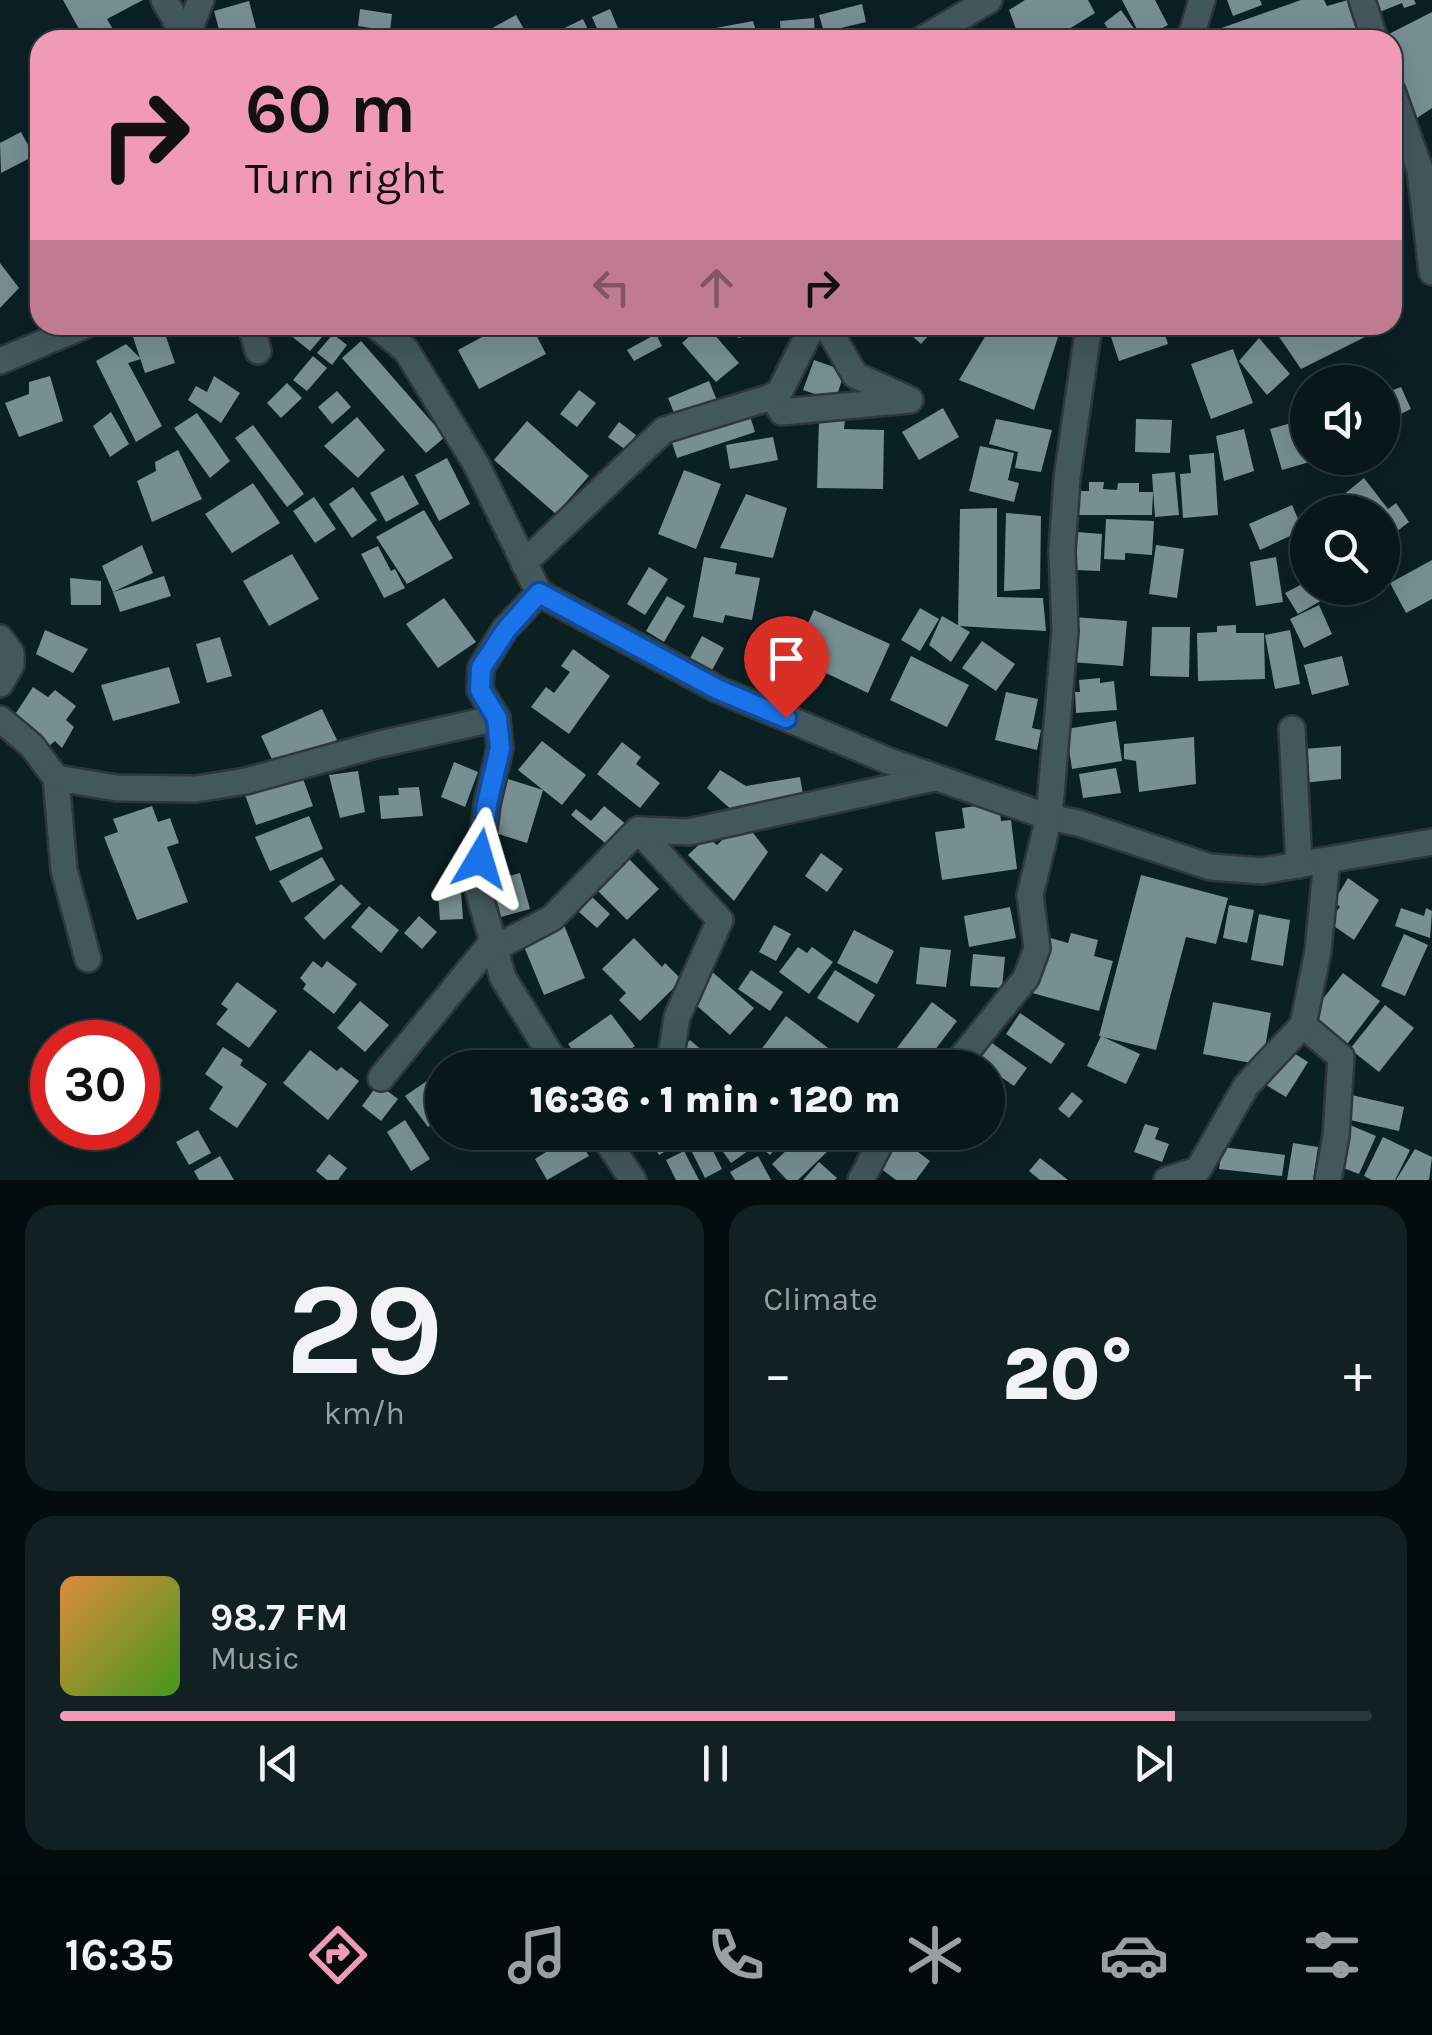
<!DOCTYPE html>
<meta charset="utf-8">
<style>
:root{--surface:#08181a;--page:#112123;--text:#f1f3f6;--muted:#98a0a2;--line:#293739;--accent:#f09ab6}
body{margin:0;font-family:Karla,sans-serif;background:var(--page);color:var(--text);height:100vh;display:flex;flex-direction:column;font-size:38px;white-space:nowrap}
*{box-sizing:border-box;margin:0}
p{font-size:32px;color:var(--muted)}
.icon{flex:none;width:55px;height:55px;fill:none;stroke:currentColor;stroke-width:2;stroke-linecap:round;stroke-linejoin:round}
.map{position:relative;height:1180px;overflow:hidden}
.side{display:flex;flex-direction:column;gap:25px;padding:25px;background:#040d0e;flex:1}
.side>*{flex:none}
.guide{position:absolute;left:30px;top:30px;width:1372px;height:305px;border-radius:30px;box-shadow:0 10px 40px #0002,0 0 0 2px var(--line);background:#f09ab6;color:#111;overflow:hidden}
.fabs{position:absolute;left:1290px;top:365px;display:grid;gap:20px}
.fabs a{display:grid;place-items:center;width:110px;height:110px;border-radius:50%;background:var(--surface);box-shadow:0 10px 40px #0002,0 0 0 2px var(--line);font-size:50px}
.speed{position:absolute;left:30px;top:1020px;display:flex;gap:20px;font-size:50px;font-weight:700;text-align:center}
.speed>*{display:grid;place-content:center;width:130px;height:130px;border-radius:50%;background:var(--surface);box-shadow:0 10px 40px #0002,0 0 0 2px var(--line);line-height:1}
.speed .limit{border:15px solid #d22;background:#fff;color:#111}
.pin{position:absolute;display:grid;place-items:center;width:85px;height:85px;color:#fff;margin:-102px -42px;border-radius:50% 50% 50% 0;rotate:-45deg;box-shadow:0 0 10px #0007}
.pin .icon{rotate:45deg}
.me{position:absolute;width:110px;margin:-55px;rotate:7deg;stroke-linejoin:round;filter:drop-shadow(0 0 8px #0008)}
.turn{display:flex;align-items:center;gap:35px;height:210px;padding:0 50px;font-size:45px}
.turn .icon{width:130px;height:130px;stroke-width:2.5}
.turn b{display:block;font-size:70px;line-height:85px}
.lanes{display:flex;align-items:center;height:95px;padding:0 50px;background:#0003;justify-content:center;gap:50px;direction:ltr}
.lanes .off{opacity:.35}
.big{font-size:75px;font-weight:800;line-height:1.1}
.side .tile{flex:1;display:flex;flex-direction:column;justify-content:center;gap:15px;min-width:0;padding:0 35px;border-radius:30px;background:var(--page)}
.side .dial{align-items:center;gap:0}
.dial b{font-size:130px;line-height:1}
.song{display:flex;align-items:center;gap:30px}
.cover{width:120px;height:120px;border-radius:15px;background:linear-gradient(135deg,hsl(30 70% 55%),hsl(100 70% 35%))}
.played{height:10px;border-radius:5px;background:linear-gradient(90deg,var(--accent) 85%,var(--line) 85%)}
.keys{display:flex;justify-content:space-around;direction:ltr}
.heat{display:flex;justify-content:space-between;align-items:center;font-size:55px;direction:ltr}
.side .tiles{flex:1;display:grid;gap:25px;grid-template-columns:1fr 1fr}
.tile:last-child{grid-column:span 2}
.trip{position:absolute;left:425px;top:1050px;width:580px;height:100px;border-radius:50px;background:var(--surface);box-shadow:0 10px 40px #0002,0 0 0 2px var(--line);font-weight:800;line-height:100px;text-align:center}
.dock{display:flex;height:160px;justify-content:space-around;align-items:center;background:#030a0a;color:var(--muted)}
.dock .icon{width:70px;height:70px}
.dock .active{color:var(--accent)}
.dock b{font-size:45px;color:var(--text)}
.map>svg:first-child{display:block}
.building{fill:#778f92}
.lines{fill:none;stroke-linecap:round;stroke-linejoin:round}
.minor-casing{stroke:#2e383a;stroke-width:30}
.minor{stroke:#42585c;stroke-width:25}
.route-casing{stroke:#114b97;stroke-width:25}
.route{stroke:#1a73e8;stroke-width:18}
</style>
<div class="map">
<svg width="1432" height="1180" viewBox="0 0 1432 1180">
<rect width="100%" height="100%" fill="#0b2023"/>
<g class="building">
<path d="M63,0h80l-36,19 12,21h-34z"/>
<path d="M1025,0h63l7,13 -44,27h-31l-11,-30z"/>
<path d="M1122,0h33l13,25 -26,14z"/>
<path d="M1227,0h33l2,5 -29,11z"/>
<path d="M1301,0h23l3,6 21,-6 11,40h-143l-3,-9z"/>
<path d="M1372,0h42l2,4 -12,4 -2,-5 -25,10z"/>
<path d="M249,1l7,27 -35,9 -7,-26z"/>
<path d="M862,4l4,18 -42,10 -5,-17z"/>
<path d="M360,9l32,5 -2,17 -32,-5z"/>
<path d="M610,9l13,31h-21l-10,-23z"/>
<path d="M1121,10l21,30h-26l-12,-17z"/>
<path d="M1432,12v96l-15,10 -25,-63v-15h-5l-2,-4z"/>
<path d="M516,15l14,25h-38l-5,-9z"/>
<path d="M814,18l1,19 -34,3 -1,-19z"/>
<path d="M583,19l10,21h-38l-3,-6z"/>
<path d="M753,21l6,19h-96v-2z"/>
<path d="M21,132l13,24 -33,17 -1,-30z"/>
<path d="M0,263l19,25 -19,20z"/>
<path d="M129,325h17l3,8 14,-5 12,35 -30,10z"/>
<path d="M282,325h40l6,5 -18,21 -30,-24z"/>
<path d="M504,325h27l15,29 -67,35 -21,-39z"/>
<path d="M702,325h4l33,38 -23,19 -34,-39z"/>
<path d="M735,325h37l1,5 -35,8z"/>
<path d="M900,325h38l-17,19z"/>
<path d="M992,325h70l-28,85 -75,-30z"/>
<path d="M1107,325h55l6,19 -49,17z"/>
<path d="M1271,325h92l6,10 -68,34z"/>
<path d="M333,334l14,11 -15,20 -15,-12z"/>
<path d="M656,334l6,12 -28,15 -7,-11z"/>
<path d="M1259,338l31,36 -23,21 -28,-34z"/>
<path d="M361,341l84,96 -19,16 -84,-95z"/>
<path d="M126,344l15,15 -13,4 34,63 -26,16 -40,-81z"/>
<path d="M1233,349l20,54 -42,16 -20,-55z"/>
<path d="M313,356l14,12 -20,23 -14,-11z"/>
<path d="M814,360l31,11 -10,30 -32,-11z"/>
<path d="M50,376l13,45 -44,16 -14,-34 24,-9v-12z"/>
<path d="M214,376l26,17 -19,30 -33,-23 8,-14 11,6z"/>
<path d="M709,381l11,27 -41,17 -11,-27z"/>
<path d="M287,383l15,15 -21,20 -14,-15z"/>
<path d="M1385,384l8,6 8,-3 10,22 -29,14z"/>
<path d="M579,390l17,13 -19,24 -17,-13z"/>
<path d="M337,391l14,16 -19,17 -14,-17z"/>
<path d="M943,408l16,29 -40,23 -17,-28z"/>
<path d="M111,412l18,32 -19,13 -17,-31z"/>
<path d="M197,413l33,48 -20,17 -36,-50z"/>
<path d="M749,413l6,19 -78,26 -6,-19z"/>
<path d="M357,417l28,33 -27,28 -34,-32z"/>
<path d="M996,419l56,11 -11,42 -26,-4 3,-16 -29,-8z"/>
<path d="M1136,419l36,1 -2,33 -35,-1z"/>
<path d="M819,420h26l-1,9 40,1 -1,59 -66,-1z"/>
<path d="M1302,420l6,20v18l5,3 -31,9 -12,-41z"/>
<path d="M527,421l62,55 -33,38 -62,-54z"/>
<path d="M619,422l17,13 -10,15 -18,-13z"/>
<path d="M253,425l51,69 -17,13 -52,-69z"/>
<path d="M1244,429l10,42 -30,10 -8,-45z"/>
<path d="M773,437l5,23 -48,9 -4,-24z"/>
<path d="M980,446l34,7 -6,27 11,3 -5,19 -45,-11z"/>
<path d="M178,450l24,49 -50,23 -15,-41 19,-10 -1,-9z"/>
<path d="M1214,453l4,62 -35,3 -3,-44 11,-1 -2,-18z"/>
<path d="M447,458l23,46 -31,17 -24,-46z"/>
<path d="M684,470l37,14 -25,65 -38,-15z"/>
<path d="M1175,472l4,43 -24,2 -3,-43z"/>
<path d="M403,475l16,29 -33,18 -16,-29z"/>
<path d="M1364,478l24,31 8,-6 13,19 -27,21v-31h-43l-7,-8z"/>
<path d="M1089,482h15l-1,7 14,1 1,-7h21v9h14l-1,23h-73v-24h10z"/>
<path d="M253,483l27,40 -48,30 -27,-39z"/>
<path d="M353,487l24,33 -25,18 -23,-34z"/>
<path d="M746,494l41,14 -14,50 -53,-10z"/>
<path d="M314,497l22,32 -21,14 -22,-32z"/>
<path d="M1292,505l11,25 -43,20 -11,-26z"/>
<path d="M997,508v89l46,1 3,33 -88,-5 2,-117z"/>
<path d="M424,510l29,48 -46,26 -31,-47z"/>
<path d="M1006,513l35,3 -1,73 -36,2z"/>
<path d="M1106,519l48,2 -2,34 -27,-2v7l-21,-1z"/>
<path d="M1077,532l25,2 -2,37 -25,-1z"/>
<path d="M142,545l11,28 -40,19 -11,-26z"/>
<path d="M1156,545l28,4 -7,49 -28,-4z"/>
<path d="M378,546l13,25 4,-2 10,19 -21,10 -23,-44z"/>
<path d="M292,554l27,45 -50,27 -26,-45z"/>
<path d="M704,557l33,6 -2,11 25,4 -8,42 -27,-5 -2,8 -30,-6z"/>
<path d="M1276,557l7,45 -27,4 -6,-44z"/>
<path d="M1432,560v39l-26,14 -16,-30z"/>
<path d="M649,567l19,12 -23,36 -18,-11z"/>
<path d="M164,576l7,20 -51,16 -7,-20z"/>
<path d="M70,578l31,3v24h-30z"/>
<path d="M1308,581v7h35l-45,26 -13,-21z"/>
<path d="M667,596l18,10 -21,36 -18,-11z"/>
<path d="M444,598l32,44 -38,26 -32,-44z"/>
<path d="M1319,605l13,29 -28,14 -14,-29z"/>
<path d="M920,608l19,11 -19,32 -19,-11z"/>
<path d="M814,610l76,34 -22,49 -76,-36z"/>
<path d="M942,616l28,16 -19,30 -22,-17z"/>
<path d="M1073,617l54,4 -4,45 -53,-4z"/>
<path d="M1236,625v8h28l1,46 -67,2 -1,-48 20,-1v-6z"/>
<path d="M1152,627h38l-1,50 -39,-1z"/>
<path d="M45,630l43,19 -15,24 -37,-19z"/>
<path d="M1290,630l10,54 -25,5 -10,-54z"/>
<path d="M702,636l22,12 -13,24 -22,-12z"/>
<path d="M220,637l12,39 -25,7 -11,-39z"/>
<path d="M982,641l33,23 -19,27 -34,-23z"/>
<path d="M573,649l37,27 -41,58 -38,-27 15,-20 8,6 16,-21 -9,-6z"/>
<path d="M911,656l58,29 -22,42 -57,-27z"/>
<path d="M1342,656l7,29 -37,10 -8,-30z"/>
<path d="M169,667l11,36 -67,18 -12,-36z"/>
<path d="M1100,678v5l14,-2 3,29 -41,3 -1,-21h5l-1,-12z"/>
<path d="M33,687l15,10 7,-7 21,16 -10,14 8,7 -12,21 -7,-7 -6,5 -37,-27z"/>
<path d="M1006,692l32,7 -6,29 9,2 -4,20 -42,-10z"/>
<path d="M322,709l15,31 -61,28 -15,-32z"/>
<path d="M1116,721l6,40 -50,8 -6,-40z"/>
<path d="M1194,737l2,47 -57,8 -3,-31 -12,-2v-15z"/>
<path d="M542,741l44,34 -24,30 -19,-15 -16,53 -35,-11 16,-53 35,11 -25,-20z"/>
<path d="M622,742l19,15 -5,7 24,19 -20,25 -43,-34z"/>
<path d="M1341,746v33l-38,4v-34z"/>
<path d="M454,762l24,10 -13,35 -24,-10z"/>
<path d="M1116,768l5,25 -38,5 -4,-24z"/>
<path d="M720,770l26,16 54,-9 4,23 -70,12 -27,-24z"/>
<path d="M358,771l7,41 -25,6 -11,-43z"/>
<path d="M301,773l12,33 -57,19 -12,-33z"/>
<path d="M419,787l4,29 -42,3 -2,-23 20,-1 -1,-7z"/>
<path d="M999,803l2,18 10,-1 6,49 -75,11 -7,-48 30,-4 -3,-20z"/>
<path d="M152,806l6,16 12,-4 9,25 -12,4 21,55 -51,18 -33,-83 14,-5 -5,-13z"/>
<path d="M604,806l29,24 -18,21 -44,-36 5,-6 15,12z"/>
<path d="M309,816l14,33 -53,22 -15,-34z"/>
<path d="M743,820l25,32 -34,49 -46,-46 19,-18 10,8z"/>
<path d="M623,853l36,36 -32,31 -36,-36z"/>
<path d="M821,853l22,16 -16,23 -22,-16z"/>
<path d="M322,857l13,23 -43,23 -13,-22z"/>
<path d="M520,873l10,36 -29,8 -10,-36z"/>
<path d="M1141,875l87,23 -12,46 -30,-7 -30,113 -57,-14z"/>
<path d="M1348,878l31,22 -25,40 -26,-18 12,-15 -6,-6z"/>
<path d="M341,884l20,20 -37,36 -20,-22z"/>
<path d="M461,892l2,27 -23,1 -2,-27z"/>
<path d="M592,897l18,17 -13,14 -18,-16z"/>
<path d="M1229,905l25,5 -7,33 -24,-5z"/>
<path d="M369,906l30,24 -18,23 -30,-26z"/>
<path d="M1010,907l6,31 -47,9 -5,-31z"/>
<path d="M1401,908l23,8 2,-8 6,3 -2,27 -35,-12z"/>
<path d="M1259,914l31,6 -7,46 -32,-6z"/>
<path d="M419,916l18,16 -15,17 -18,-16z"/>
<path d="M562,920l23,58 -41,17 -24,-58z"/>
<path d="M774,925l17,9 -15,27 -17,-9z"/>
<path d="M854,930l40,21 -17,33 -40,-21z"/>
<path d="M1071,933l27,7 -4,16 19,5 -14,50 -67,-18 15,-56 21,6z"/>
<path d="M1404,934l24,11 -23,51 -24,-10z"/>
<path d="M634,938l28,29 3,-4 17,17 -42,41 -21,-21 7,-7 -24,-24z"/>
<path d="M798,947l9,6 5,-6 21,15 -24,32 -30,-22z"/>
<path d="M920,947l31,3 -5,37 -30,-3z"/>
<path d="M973,954l32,3 -3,31 -32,-2z"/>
<path d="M313,961l9,7 5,-7 30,23 -23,30 -31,-25 3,-5 -6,-6z"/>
<path d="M710,970l44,38 -24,27 -43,-38z"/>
<path d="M751,970l32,22 -13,19 -32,-22z"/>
<path d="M835,970l40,25 -17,28 -41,-25z"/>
<path d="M1343,973l37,28 -35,46 -37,-29z"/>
<path d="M237,982l40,29 -28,37 -33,-24 12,-15 -7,-5z"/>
<path d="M360,1001l29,24 -24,27 -28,-24z"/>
<path d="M932,1002l25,19 -35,46 -25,-19z"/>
<path d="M1213,1002l58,11 -9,52 -59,-11z"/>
<path d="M1385,1005l29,23 -35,44 -29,-23z"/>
<path d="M1020,1013l45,31 -14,20 -45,-30z"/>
<path d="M611,1014l24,32 -30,22h-19l-18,-24z"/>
<path d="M786,1016l58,44 -5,8h-80l-7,-6z"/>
<path d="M1101,1036l39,18 -14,30 -39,-18z"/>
<path d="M690,1040l20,17 -9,11h-8l-16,-14z"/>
<path d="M992,1043l35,25 -13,18 -36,-25z"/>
<path d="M223,1047l20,13 -3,5 27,19 -30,44 -28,-19 14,-22 -18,-13z"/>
<path d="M310,1050l27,21 4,-4 18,14 -31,39 -45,-37z"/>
<path d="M1289,1050l19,12 -22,35 -20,-12z"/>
<path d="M434,1076l8,13v27l-14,11 -23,-31z"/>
<path d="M378,1084l20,15 -17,22 -19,-15z"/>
<path d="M1072,1092l11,9 -14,17 -11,-9z"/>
<path d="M1347,1094l57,13 -5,24 -58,-13z"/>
<path d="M405,1120l25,39 -19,12 -24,-39z"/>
<path d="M1145,1124l14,4 -4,11 14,5 -7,18 -28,-10z"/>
<path d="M1350,1125l26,11 -17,38 -26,-10z"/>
<path d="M198,1130l13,23 -22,12 -13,-23z"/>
<path d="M646,1132h53l-40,23z"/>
<path d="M724,1132h10l14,19 -17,12 -17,-24z"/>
<path d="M761,1132h28l-19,23 -16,-13z"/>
<path d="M806,1132h12l14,15 -34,33h-11l-15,-16z"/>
<path d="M929,1132h46l1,10 -46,5z"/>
<path d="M575,1134l14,22 -42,24 -12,-21z"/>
<path d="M894,1134l36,27 -14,19h-20l-24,-18z"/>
<path d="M1383,1137l27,13 -15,30h-23l-8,-4z"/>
<path d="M707,1139l15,30 -17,9 -15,-30z"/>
<path d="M1293,1143l25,4 -5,33h-26z"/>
<path d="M1222,1147l63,8 -3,21 -63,-7z"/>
<path d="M1415,1149l17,8 -3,23h-33z"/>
<path d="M684,1151l15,29h-23l-10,-20z"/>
<path d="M329,1154l18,14 -9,12h-11l-11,-9z"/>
<path d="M220,1156l14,24h-35l-5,-9z"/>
<path d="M758,1156l13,24h-36l-5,-8z"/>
<path d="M1040,1158l28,22h-28l-11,-9z"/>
<path d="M819,1162l18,16 -2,2h-32z"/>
</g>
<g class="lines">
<defs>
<g id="minor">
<path d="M164,0l22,38"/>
<path d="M1362,0l13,40"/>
<path d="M185,40l16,-40"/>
<path d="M921,40l68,-40"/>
<path d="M1190,40l12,-40"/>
<path d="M1392,91l28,79 12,102"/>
<path d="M251,325l7,26"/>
<path d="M375,325l31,25 70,114 63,129 178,96 172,72 160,56 29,6 132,44 52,4 170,-29"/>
<path d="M0,361l86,-36"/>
<path d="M772,396l10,16 128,-12 -55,-25 -29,-50"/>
<path d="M524,563l140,-133 114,-35 35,-70"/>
<path d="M539,593l-34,36 -24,39 -1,22 17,28 3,30 -13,56 -10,82 26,92 56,90"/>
<path d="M0,638l11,15v12l-11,19"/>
<path d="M0,719l32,27 24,32 8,92 24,89"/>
<path d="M1292,729l7,136"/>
<path d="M56,778l61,10 79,1 50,-8 130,-36 121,-27"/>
<path d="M638,830l82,90 -43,97 -8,51"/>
<path d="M495,948l57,-30 86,-88 51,2 245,-54"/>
<path d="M1303,1025l38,32 -5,79 -8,44"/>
<path d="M953,1068l73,-90 11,-30 -7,-53 19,-78 16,-186 -3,-80 5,-73 22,-153"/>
<path d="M381,1078l112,-137"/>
<path d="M601,1132l32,48"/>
<path d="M861,1180l25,-48"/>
<path d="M1167,1180l31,-10 48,-84 57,-61 15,-74 9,-91"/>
</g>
</defs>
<use href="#minor" class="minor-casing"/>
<use href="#minor" class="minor"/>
</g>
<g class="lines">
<defs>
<path id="route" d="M480,859l7,-55 13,-56 -3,-30 -17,-28 1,-22 25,-38 33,-37 178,96 69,29"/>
</defs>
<use href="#route" class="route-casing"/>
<use href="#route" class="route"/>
</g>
</svg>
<div class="fabs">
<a><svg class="icon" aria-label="sound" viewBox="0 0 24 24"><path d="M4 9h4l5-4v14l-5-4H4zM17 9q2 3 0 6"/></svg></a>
<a><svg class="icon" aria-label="search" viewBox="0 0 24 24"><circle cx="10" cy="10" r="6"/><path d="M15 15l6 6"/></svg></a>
</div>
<div class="speed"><div class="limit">30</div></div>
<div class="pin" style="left:786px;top:718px;background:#d93025"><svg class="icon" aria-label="arrive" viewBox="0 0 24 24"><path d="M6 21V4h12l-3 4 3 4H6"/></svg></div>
<svg class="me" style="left:480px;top:859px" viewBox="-20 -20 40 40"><path d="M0-17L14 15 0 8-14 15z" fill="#1a73e8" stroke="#fff" stroke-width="4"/></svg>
<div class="trip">16:36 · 1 min · 120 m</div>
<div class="guide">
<div class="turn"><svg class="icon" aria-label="right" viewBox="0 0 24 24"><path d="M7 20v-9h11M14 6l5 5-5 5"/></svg><div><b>60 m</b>Turn right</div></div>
<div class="lanes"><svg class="icon off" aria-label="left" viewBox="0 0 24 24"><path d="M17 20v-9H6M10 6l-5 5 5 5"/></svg><svg class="icon off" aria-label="ahead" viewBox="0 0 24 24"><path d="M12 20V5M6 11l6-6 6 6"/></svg><svg class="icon" aria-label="right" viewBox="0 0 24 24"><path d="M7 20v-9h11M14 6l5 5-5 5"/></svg></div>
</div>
</div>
<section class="side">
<div class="tiles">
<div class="tile dial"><b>29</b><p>km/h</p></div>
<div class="tile"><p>Climate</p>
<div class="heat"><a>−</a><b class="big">20°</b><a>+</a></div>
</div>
<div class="tile">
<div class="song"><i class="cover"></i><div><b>98.7 FM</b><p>Music</p></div></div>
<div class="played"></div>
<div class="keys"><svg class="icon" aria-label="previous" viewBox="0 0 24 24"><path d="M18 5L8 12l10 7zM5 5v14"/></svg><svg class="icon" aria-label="pause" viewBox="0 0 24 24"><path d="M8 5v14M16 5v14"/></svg><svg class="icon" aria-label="next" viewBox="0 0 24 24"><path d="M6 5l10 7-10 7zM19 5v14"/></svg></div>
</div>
</div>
</section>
<nav class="dock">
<b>16:35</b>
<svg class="icon active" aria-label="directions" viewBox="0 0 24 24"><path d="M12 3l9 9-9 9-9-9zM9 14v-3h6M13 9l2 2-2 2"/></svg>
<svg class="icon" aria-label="music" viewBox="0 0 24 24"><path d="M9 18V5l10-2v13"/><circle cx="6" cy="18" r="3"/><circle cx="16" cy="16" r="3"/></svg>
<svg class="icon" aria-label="phone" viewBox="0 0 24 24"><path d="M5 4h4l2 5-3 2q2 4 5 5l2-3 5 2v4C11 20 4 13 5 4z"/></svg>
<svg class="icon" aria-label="climate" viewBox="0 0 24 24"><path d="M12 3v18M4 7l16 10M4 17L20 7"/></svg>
<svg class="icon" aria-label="car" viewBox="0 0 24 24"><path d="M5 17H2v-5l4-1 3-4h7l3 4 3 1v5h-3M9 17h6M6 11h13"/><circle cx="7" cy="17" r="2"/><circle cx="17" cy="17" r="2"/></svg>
<svg class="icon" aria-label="filters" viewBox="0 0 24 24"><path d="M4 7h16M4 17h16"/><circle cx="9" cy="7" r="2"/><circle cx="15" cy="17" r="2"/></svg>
</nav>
